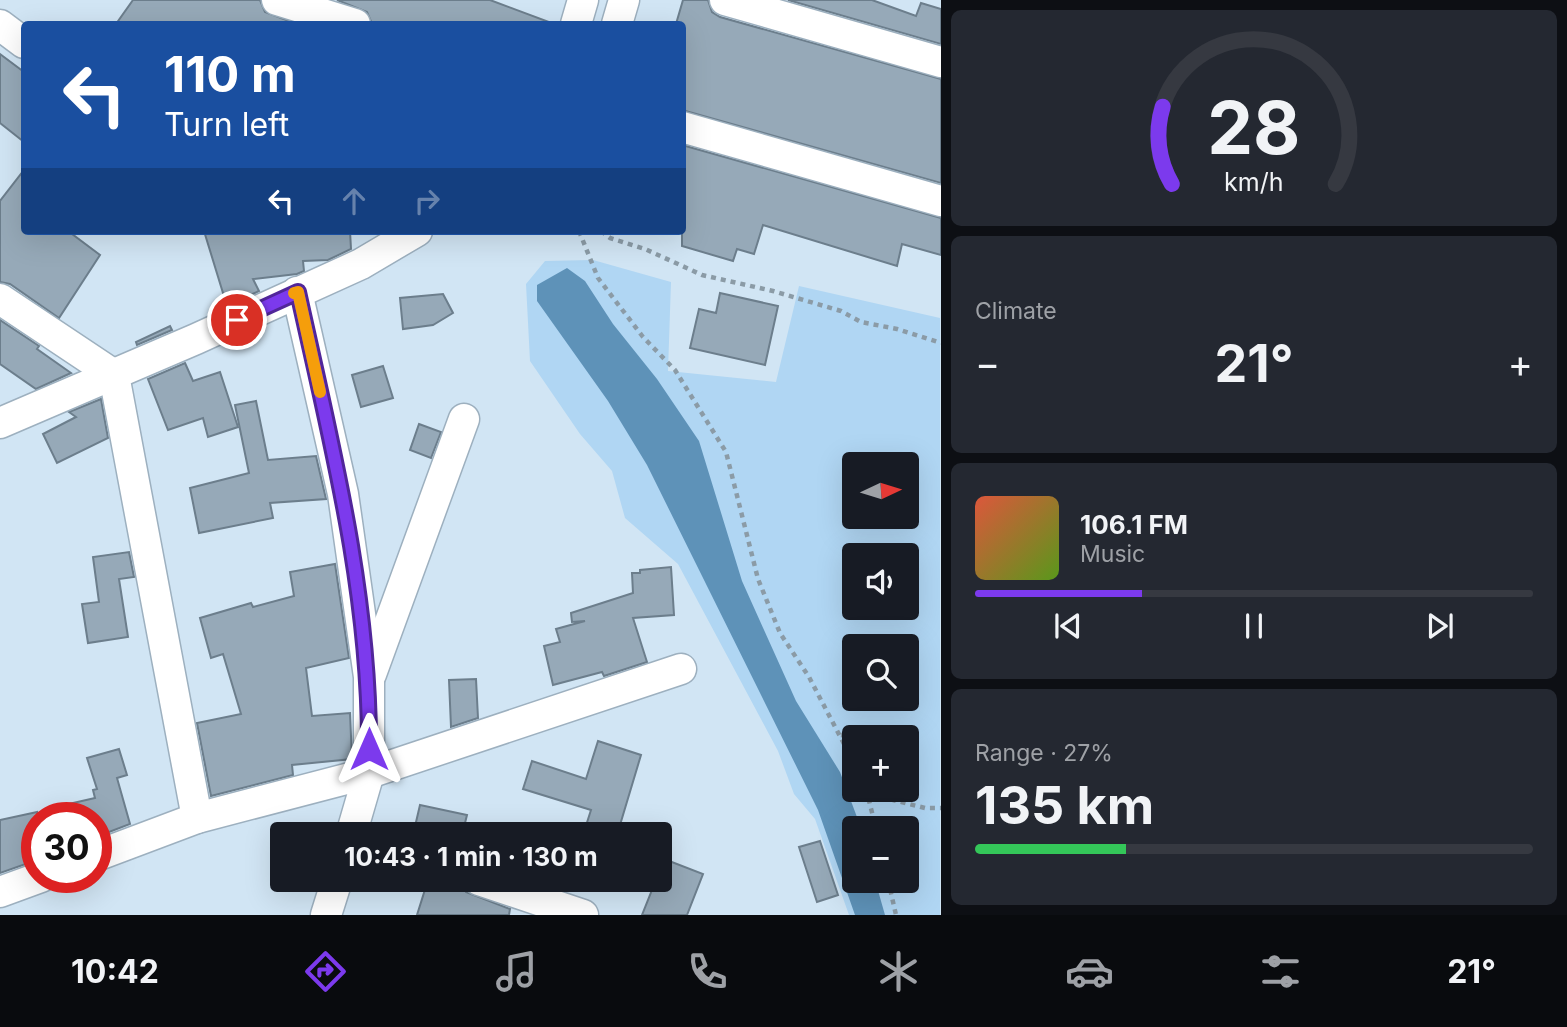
<!DOCTYPE html>
<meta charset="utf-8">
<style>
:root{--surface:#171b24;--page:#242831;--text:#f1f3f6;--muted:#9ea1a6;--line:#363941;--accent:#7c3aed}
body{margin:0;font-family:Inter,sans-serif;background:var(--page);color:var(--text);height:100vh;display:flex;flex-direction:column;font-size:26px;white-space:nowrap}
*{box-sizing:border-box;margin:0}
p{font-size:23px;color:var(--muted)}
.icon{flex:none;width:38px;height:38px;fill:none;stroke:currentColor;stroke-width:2;stroke-linecap:round;stroke-linejoin:round}
.map{position:relative;flex:1;overflow:hidden}
.drawer{display:flex;flex-direction:column;gap:10px;padding:10px;background:#0d0f14;width:626px}
.drawer>*{flex:none}
.hud{position:absolute;left:21px;top:21px;width:665px;height:214px;border-radius:7px;box-shadow:0 7px 28px #0002;background:#1a4fa0;color:#fff;overflow:hidden}
.needle{width:46px;rotate:86deg}
.controls{position:absolute;left:842px;top:452px;display:grid;gap:14px}
.controls a{display:grid;place-items:center;width:77px;height:77px;border-radius:7px;background:var(--surface);box-shadow:0 7px 28px #0002;font-size:35px}
.speed{position:absolute;left:21px;top:802px;display:flex;gap:14px;font-size:35px;font-weight:700;text-align:center}
.speed>*{display:grid;place-content:center;width:91px;height:91px;border-radius:50%;background:var(--surface);box-shadow:0 7px 28px #0002;line-height:1}
.speed .limit{border:10px solid #d22;background:#fff;color:#111}
.pin{position:absolute;display:grid;place-items:center;width:60px;height:60px;color:#fff;margin:-30px;border:4px solid #fff;border-radius:50%;box-shadow:0 2px 7px #0007}
.me{position:absolute;width:77px;margin:-38px;rotate:0deg;stroke-linejoin:round;filter:drop-shadow(0 0 5px #0008)}
.turn{display:flex;align-items:center;gap:24px;height:147px;padding:0 28px;font-size:32px}
.turn .icon{width:91px;height:91px;stroke-width:2.5}
.turn b{display:block;font-size:49px;line-height:60px}
.lanes{display:flex;align-items:center;height:66px;padding:0 28px;background:#0003;justify-content:center;gap:35px;direction:ltr}
.lanes .off{opacity:.35}
.big{font-size:52px;font-weight:700;line-height:1.1}
.drawer .card{flex:1;display:flex;flex-direction:column;justify-content:center;gap:10px;min-width:0;padding:0 24px;border-radius:10px;background:var(--page)}
.drawer .dial{align-items:center;gap:0}
.dial svg{height:182px;overflow:visible;fill:none;stroke:var(--line);stroke-width:7;stroke-linecap:round;text-anchor:middle}
.dial text{fill:var(--text);stroke:none}
.song{display:flex;align-items:center;gap:21px}
.cover{width:84px;height:84px;border-radius:10px;background:linear-gradient(135deg,hsl(10 70% 55%),hsl(90 70% 35%))}
.played{height:7px;border-radius:4px;background:linear-gradient(90deg,var(--accent) 30%,var(--line) 30%)}
.keys{display:flex;justify-content:space-around;direction:ltr}
.heat{display:flex;justify-content:space-between;align-items:center;font-size:38px;direction:ltr}
.charge{height:10px;border-radius:5px;background:linear-gradient(90deg,#34c759 27%,var(--line) 0)}
.trip{position:absolute;left:270px;top:822px;width:402px;height:70px;border-radius:7px;background:var(--surface);box-shadow:0 7px 28px #0002;font-weight:700;line-height:70px;text-align:center}
.menu{display:flex;height:112px;justify-content:space-around;align-items:center;background:#090b0e;color:var(--muted)}
.menu .icon{width:49px;height:49px}
.menu .selected{color:var(--accent)}
.menu b{font-size:32px;color:var(--text)}
main{display:flex;flex:1;min-height:0}
.map>svg:first-child{display:block}
.green{fill:#b0d6f3;fill-rule:evenodd}
.water{fill:#5e92b8}
.building{fill:#96a9b8;stroke:#6c7e8c;stroke-width:2}
.lines{fill:none;stroke-linecap:round;stroke-linejoin:round}
.minor-casing{stroke:#9db0bf;stroke-width:33}
.path{stroke:#8b9ba6;stroke-width:4.5;stroke-dasharray:5 5;stroke-linecap:butt}
.minor{stroke:#fff;stroke-width:30}
.route-casing{stroke:#51269a;stroke-width:18}
.route{stroke:#7c3aed;stroke-width:12}
.slow{stroke:#f59e0b;stroke-width:12}
</style>
<main>
<div class="map">
<svg width="941" height="915" viewBox="0 0 941 915">
<rect width="100%" height="100%" fill="#d1e5f4"/>
<path class="green" d="M593,260l78,22 -3,89 108,11 23,-96 141,32v597h-91l-34,-96 -21,-25 -16,-43 -100,-187 -53,-46 -13,-47 -32,-37 -50,-73 -4,-77 19,-23zM854,464h52v52h-52zM854,555h52v52h-52zM854,646h52v52h-52zM854,737h52v52h-52zM854,828h52v52h-52z"/>
<path class="water" d="M567,268l18,13 28,43 44,55 42,62 43,140 54,120 44,71 20,53v3h-6v52h21l10,35h-30l-37,-105 -171,-345 -39,-64 -71,-100v-16z"/>
<g class="building">
<path d="M133,0h127l5,12 32,12h-181z"/>
<path d="M337,0h153l59,22 -1,2h-176l-5,-12z"/>
<path d="M683,0h25l4,12 8,5 221,62v104l-259,-73v-86h-6z"/>
<path d="M788,0h84l44,16 5,-13 20,6v35z"/>
<path d="M0,54l24,18v70l-24,-19z"/>
<path d="M682,145l259,73v37l-39,-11 -5,22 -134,-41 -9,29 -17,-5 -4,12 -51,-15z"/>
<path d="M24,170v61h44l32,24 -41,63 -49,-34 -10,-2v-81z"/>
<path d="M204,231h146l1,18 -23,11 -25,1 1,10 -7,3 -44,5 6,12 -32,15z"/>
<path d="M720,293l58,13 -13,59 -75,-17 9,-39 17,4z"/>
<path d="M443,294l10,19 -20,12 -30,4 -3,-31z"/>
<path d="M0,320l39,26 -2,3 34,24 -35,16 -36,-25z"/>
<path d="M170,326l2,4 -35,15 -1,-3z"/>
<path d="M185,363l8,18 27,-9 18,55 -30,10 -5,-19 -35,12 -20,-51z"/>
<path d="M383,366l10,32 -32,9 -9,-32z"/>
<path d="M101,399l7,39 -51,25 -14,-29 33,-17 -7,-5z"/>
<path d="M256,401l12,59 48,-4 10,43 -56,4 3,15 -74,15 -9,-45 59,-15 -14,-68z"/>
<path d="M419,424l22,8 -10,26 -21,-8z"/>
<path d="M129,552l5,25 -15,2 9,58 -40,6 -6,-39 17,-2 -6,-45z"/>
<path d="M335,564l14,94 -43,10 6,48 38,-3 2,46 -60,6 1,10 -82,21 -14,-73 44,-9 -18,-60 -12,4 -11,-40 51,-15 2,4 41,-11 -4,-24z"/>
<path d="M671,567l3,48 -41,3 14,44 -43,14 -2,-4 -49,13 -9,-39 16,-4 -4,-13 29,-8 -13,1 -1,-9 62,-20 -1,-20h8v-3z"/>
<path d="M476,679l2,39 -27,9 -2,-47z"/>
<path d="M598,741l43,14 -24,80h-34l8,-25 -68,-21 9,-28 54,18z"/>
<path d="M119,749l8,26 -10,3 13,46 -34,13v-20h-43l-2,-9 44,-10 -2,-8 4,-1 -10,-31z"/>
<path d="M420,805l47,10 -5,20h-49z"/>
<path d="M37,812v48l-37,13v-53z"/>
<path d="M820,841l18,54 -21,7 -18,-55z"/>
<path d="M664,859l39,15 -16,41h-45l14,-35h4z"/>
<path d="M428,880h34l4,12 44,17 -1,6h-92z"/>
</g>
<g class="lines">
<defs>
<g id="minor">
<path d="M277,0l78,24"/>
<path d="M725,0l216,62"/>
<path d="M576,24l7,-24"/>
<path d="M617,24l7,-24"/>
<path d="M0,25l24,18"/>
<path d="M682,127l259,74"/>
<path d="M297,292l46,202 26,183v96l-18,62"/>
<path d="M0,299l114,76 83,443"/>
<path d="M0,423l196,-84 165,-75 56,-33"/>
<path d="M371,674l93,-255"/>
<path d="M96,856l101,-38 172,-45 312,-104"/>
<path d="M479,880l104,35"/>
<path d="M0,892l41,-15"/>
<path d="M326,915l11,-35"/>
</g>
</defs>
<use href="#minor" class="minor-casing"/>
<g class="path">
<path d="M579,231l19,47 45,59 32,33 51,82 32,127 22,54 29,44 45,86"/>
<path d="M601,231l9,7 35,11 57,26 71,16 68,20 20,11 36,7 44,14"/>
<path d="M841,735l15,2"/>
<path d="M866,789l10,39"/>
<path d="M888,789l5,11 32,8h16"/>
<path d="M888,880l8,35"/>
</g>
<use href="#minor" class="minor"/>
</g>
<g class="lines">
<defs>
<path id="route" d="M237,320l61,-28c33,150 72,301 71,457"/>
</defs>
<use href="#route" class="route-casing"/>
<use href="#route" class="route"/>
<path class="slow" d="M294,293l4,-1 22,100"/>
</g>
</svg>
<div class="controls">
<a><svg class="needle" viewBox="-14 -14 28 28"><path d="M0-13l5 13h-10z" fill="#e53935"/><path d="M0 13l5-13h-10z" fill="#9ea1a6"/></svg></a>
<a><svg class="icon" aria-label="sound" viewBox="0 0 24 24"><path d="M4 9h4l5-4v14l-5-4H4zM17 9q2 3 0 6"/></svg></a>
<a><svg class="icon" aria-label="search" viewBox="0 0 24 24"><circle cx="10" cy="10" r="6"/><path d="M15 15l6 6"/></svg></a>
<a>+</a>
<a>−</a>
</div>
<div class="speed"><div class="limit">30</div></div>
<div class="pin" style="left:237px;top:320px;background:#d93025"><svg class="icon" aria-label="arrive" viewBox="0 0 24 24"><path d="M6 21V4h12l-3 4 3 4H6"/></svg></div>
<svg class="me" style="left:369px;top:749px" viewBox="-20 -20 40 40"><path d="M0-17L14 15 0 8-14 15z" fill="#7c3aed" stroke="#fff" stroke-width="4"/></svg>
<div class="trip">10:43 · 1 min · 130 m</div>
<div class="hud">
<div class="turn"><svg class="icon" aria-label="left" viewBox="0 0 24 24"><path d="M17 20v-9H6M10 6l-5 5 5 5"/></svg><div><b>110 m</b>Turn left</div></div>
<div class="lanes"><svg class="icon" aria-label="left" viewBox="0 0 24 24"><path d="M17 20v-9H6M10 6l-5 5 5 5"/></svg><svg class="icon off" aria-label="ahead" viewBox="0 0 24 24"><path d="M12 20V5M6 11l6-6 6 6"/></svg><svg class="icon off" aria-label="right" viewBox="0 0 24 24"><path d="M7 20v-9h11M14 6l5 5-5 5"/></svg></div>
</div>
</div>
<section class="drawer">
<div class="card dial"><svg viewBox="0 0 100 80">
<path d="M14 69A42 42 0 1 1 86 69"/>
<path d="M14 69A42 42 0 0 1 10 35" stroke="#7c3aed"/>
<text x="50" y="56" font-size="32" font-weight="700">28</text>
<text x="50" y="72" font-size="11">km/h</text>
</svg></div>
<div class="card"><p>Climate</p>
<div class="heat"><a>−</a><b class="big">21°</b><a>+</a></div>
</div>
<div class="card">
<div class="song"><i class="cover"></i><div><b>106.1 FM</b><p>Music</p></div></div>
<div class="played"></div>
<div class="keys"><svg class="icon" aria-label="previous" viewBox="0 0 24 24"><path d="M18 5L8 12l10 7zM5 5v14"/></svg><svg class="icon" aria-label="pause" viewBox="0 0 24 24"><path d="M8 5v14M16 5v14"/></svg><svg class="icon" aria-label="next" viewBox="0 0 24 24"><path d="M6 5l10 7-10 7zM19 5v14"/></svg></div>
</div>
<div class="card"><p>Range · 27%</p><b class="big">135 km</b><div class="charge"></div></div>
</section>
</main>
<nav class="menu">
<b>10:42</b>
<svg class="icon selected" aria-label="directions" viewBox="0 0 24 24"><path d="M12 3l9 9-9 9-9-9zM9 14v-3h6M13 9l2 2-2 2"/></svg>
<svg class="icon" aria-label="music" viewBox="0 0 24 24"><path d="M9 18V5l10-2v13"/><circle cx="6" cy="18" r="3"/><circle cx="16" cy="16" r="3"/></svg>
<svg class="icon" aria-label="phone" viewBox="0 0 24 24"><path d="M5 4h4l2 5-3 2q2 4 5 5l2-3 5 2v4C11 20 4 13 5 4z"/></svg>
<svg class="icon" aria-label="climate" viewBox="0 0 24 24"><path d="M12 3v18M4 7l16 10M4 17L20 7"/></svg>
<svg class="icon" aria-label="car" viewBox="0 0 24 24"><path d="M5 17H2v-5l4-1 3-4h7l3 4 3 1v5h-3M9 17h6M6 11h13"/><circle cx="7" cy="17" r="2"/><circle cx="17" cy="17" r="2"/></svg>
<svg class="icon" aria-label="filters" viewBox="0 0 24 24"><path d="M4 7h16M4 17h16"/><circle cx="9" cy="7" r="2"/><circle cx="15" cy="17" r="2"/></svg>
<b>21°</b>
</nav>
